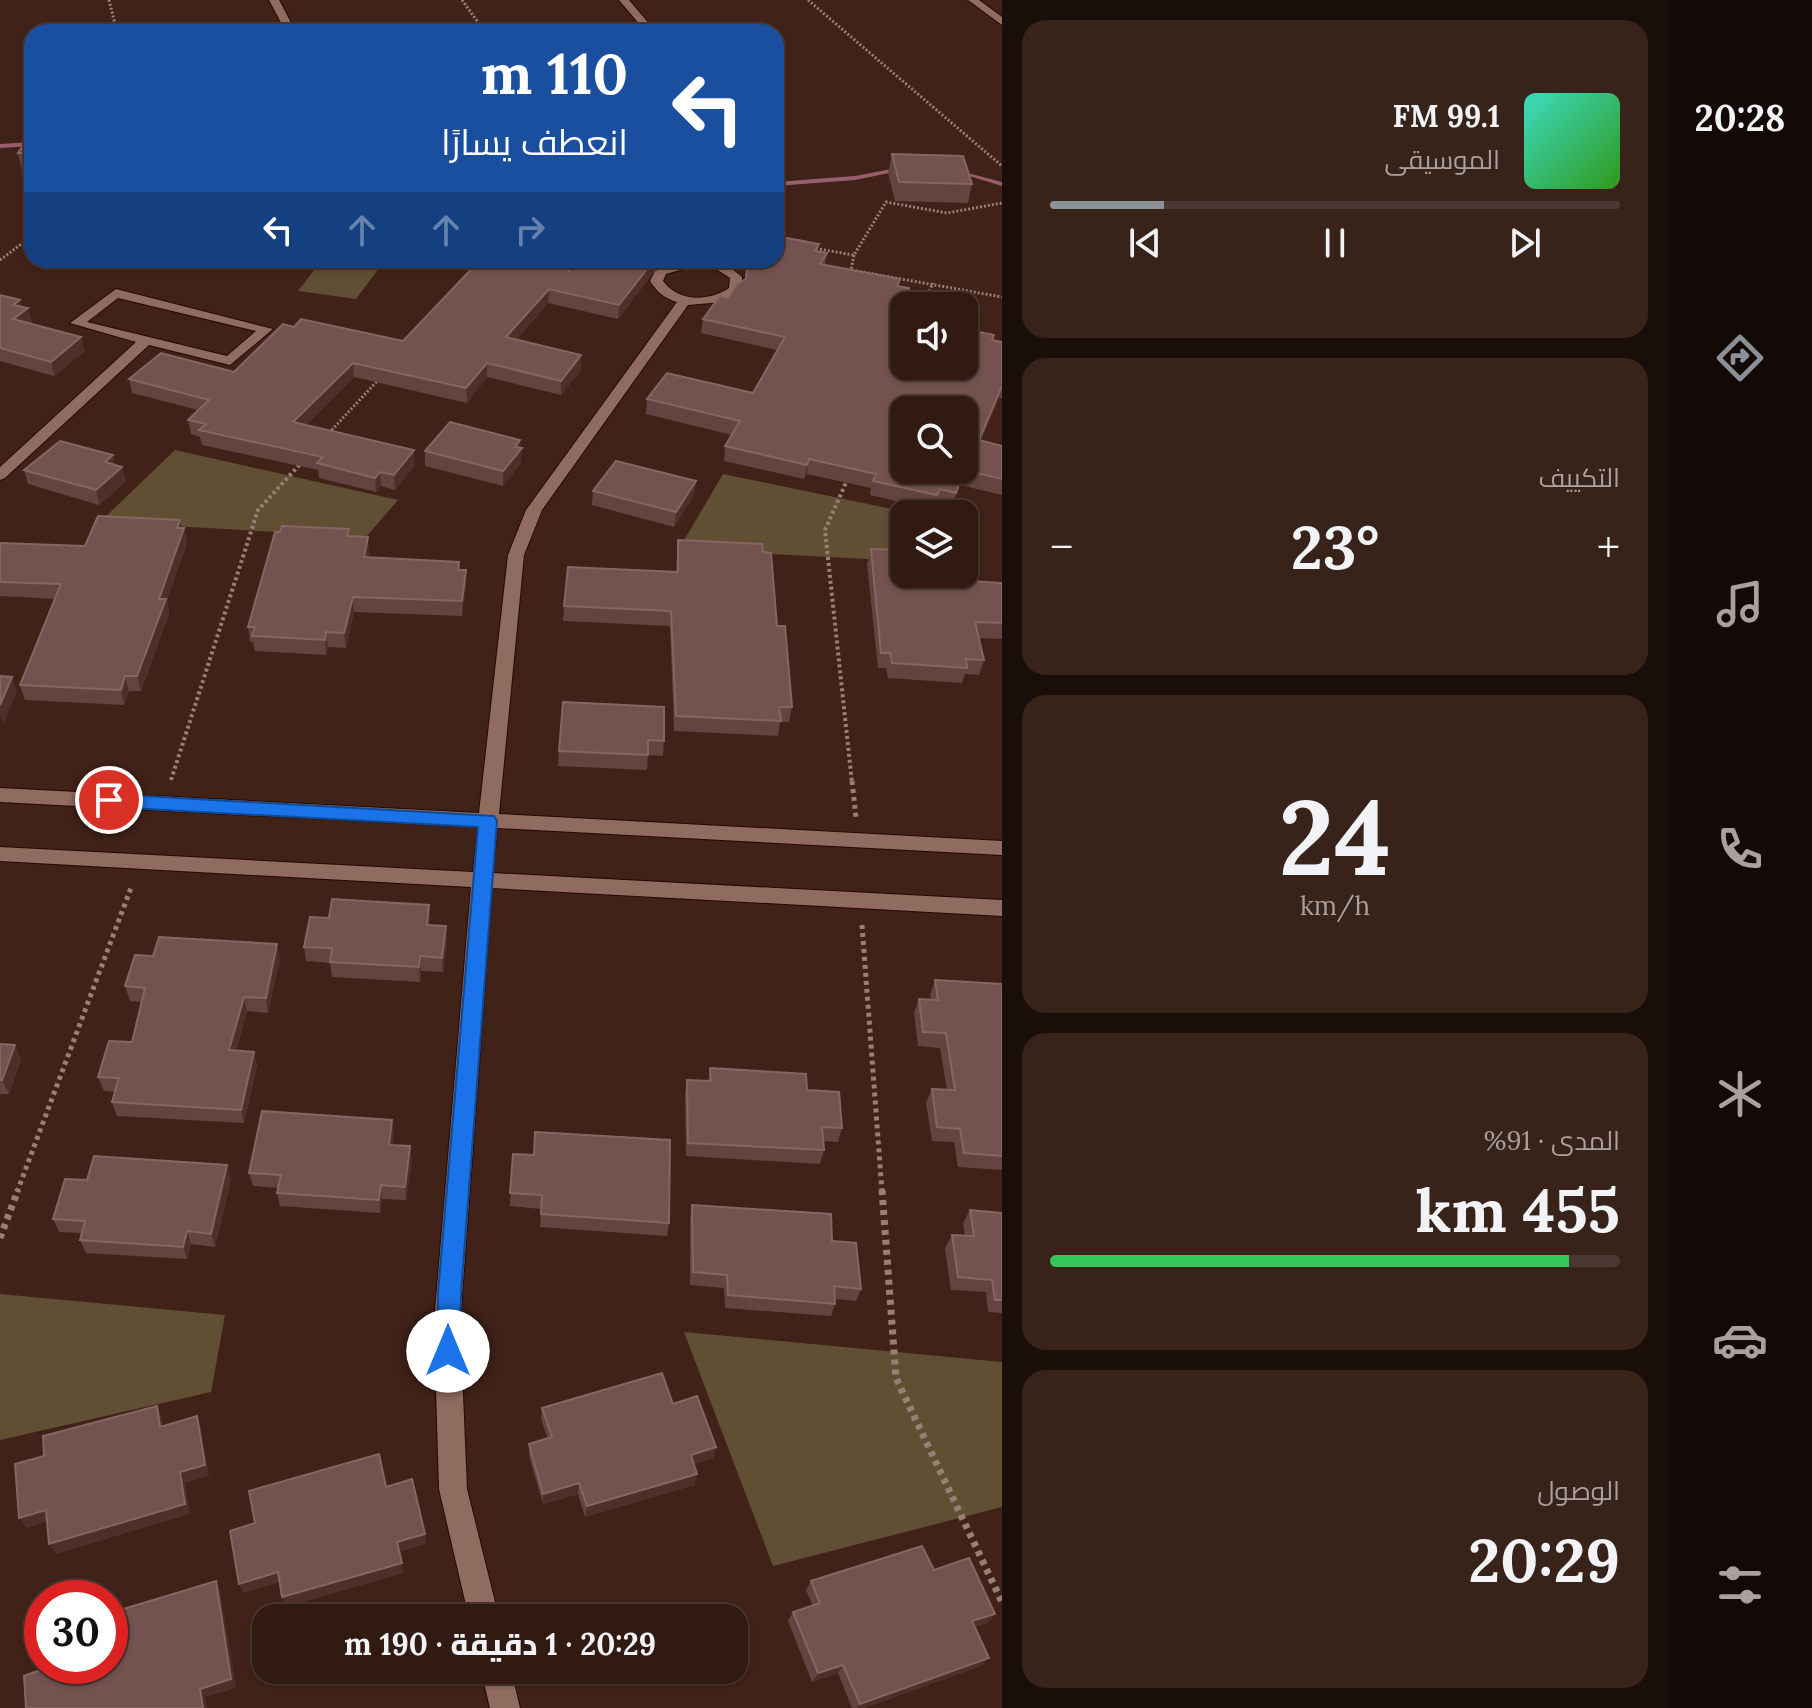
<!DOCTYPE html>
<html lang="ar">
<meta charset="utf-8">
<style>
:root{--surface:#301a12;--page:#38231b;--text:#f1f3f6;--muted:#a8a19f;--line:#4b3832;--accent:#8c9099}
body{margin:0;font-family:Lora,Cairo,serif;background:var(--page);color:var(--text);direction:rtl;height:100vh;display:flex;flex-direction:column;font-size:30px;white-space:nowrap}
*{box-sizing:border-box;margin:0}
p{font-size:26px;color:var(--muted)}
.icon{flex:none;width:44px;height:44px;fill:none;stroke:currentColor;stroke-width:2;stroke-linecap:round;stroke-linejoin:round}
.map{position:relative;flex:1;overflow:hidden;direction:ltr}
.side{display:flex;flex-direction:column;gap:20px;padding:20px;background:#1a0e0a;width:666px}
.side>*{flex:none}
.top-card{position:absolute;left:24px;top:24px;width:760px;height:244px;border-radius:24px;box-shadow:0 2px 6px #0004,0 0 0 2px var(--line);direction:rtl;background:#1a4fa0;color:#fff;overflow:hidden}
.buttons{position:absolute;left:890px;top:292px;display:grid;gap:16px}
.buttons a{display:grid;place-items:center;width:88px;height:88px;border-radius:16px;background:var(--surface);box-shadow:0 2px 6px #0004,0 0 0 2px var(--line);font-size:40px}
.speed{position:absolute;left:24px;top:1580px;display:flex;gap:16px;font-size:40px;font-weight:700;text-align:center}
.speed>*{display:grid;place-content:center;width:104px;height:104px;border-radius:50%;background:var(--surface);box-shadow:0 2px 6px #0004,0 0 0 2px var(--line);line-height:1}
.speed .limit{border:12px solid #d22;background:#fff;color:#111}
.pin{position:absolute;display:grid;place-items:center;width:68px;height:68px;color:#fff;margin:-34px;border:4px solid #fff;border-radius:50%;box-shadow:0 2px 8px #0007}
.me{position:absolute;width:88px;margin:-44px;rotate:0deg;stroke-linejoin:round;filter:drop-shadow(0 0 6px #0008)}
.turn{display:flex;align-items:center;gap:28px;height:168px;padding:0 24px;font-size:36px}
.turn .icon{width:104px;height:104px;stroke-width:2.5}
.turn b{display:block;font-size:56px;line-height:68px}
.lanes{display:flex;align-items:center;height:76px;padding:0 24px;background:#0003;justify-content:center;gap:40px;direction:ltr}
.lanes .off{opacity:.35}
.big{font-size:60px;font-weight:800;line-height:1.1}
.side .card{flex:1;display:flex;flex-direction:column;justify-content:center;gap:12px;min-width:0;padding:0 28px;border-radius:24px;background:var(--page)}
.side .dial{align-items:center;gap:0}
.dial b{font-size:104px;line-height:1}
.song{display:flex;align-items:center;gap:24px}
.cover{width:96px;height:96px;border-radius:12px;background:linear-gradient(135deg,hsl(170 70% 55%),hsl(110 70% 35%))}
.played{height:8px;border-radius:4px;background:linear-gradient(90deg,var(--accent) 20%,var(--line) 20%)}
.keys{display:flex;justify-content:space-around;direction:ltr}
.heat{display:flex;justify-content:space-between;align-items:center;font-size:44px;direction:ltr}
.charge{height:12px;border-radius:6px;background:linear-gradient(90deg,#34c759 91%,var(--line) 0)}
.trip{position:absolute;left:252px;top:1604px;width:496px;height:80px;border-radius:24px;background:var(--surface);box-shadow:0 2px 6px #0004,0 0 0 2px var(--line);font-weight:800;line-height:80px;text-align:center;direction:rtl}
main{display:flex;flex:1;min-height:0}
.dock{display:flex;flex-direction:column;width:144px;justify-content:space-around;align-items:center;background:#130a07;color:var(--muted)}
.dock .icon{width:56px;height:56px}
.dock .current{color:var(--accent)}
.dock b{font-size:36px;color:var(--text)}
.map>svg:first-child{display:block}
.green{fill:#614f33}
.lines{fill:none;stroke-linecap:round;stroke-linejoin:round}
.stream{fill:#985e6d;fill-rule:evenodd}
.minor-casing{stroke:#250a03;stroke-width:2}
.path-far3{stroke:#987f77;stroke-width:3;stroke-dasharray:2 2;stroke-linecap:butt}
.path-far2{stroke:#987f77;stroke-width:4;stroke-dasharray:3 3;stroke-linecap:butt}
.path-far1{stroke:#987f77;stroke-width:5;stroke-dasharray:4 4;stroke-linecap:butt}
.path{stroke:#987f77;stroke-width:7;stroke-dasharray:5 5;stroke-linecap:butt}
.minor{fill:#906c60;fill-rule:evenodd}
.wall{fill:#654341}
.shaded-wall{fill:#502f2b}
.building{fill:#735250;stroke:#856663;stroke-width:2;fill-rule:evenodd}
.route{fill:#1a73e8;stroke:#114b97;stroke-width:2}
</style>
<main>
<nav class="dock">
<b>20:28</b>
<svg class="icon current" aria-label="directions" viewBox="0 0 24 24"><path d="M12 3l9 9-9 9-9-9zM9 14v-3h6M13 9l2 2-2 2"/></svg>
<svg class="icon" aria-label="music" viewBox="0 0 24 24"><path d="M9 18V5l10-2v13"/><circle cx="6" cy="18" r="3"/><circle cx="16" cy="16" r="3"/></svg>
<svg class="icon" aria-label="phone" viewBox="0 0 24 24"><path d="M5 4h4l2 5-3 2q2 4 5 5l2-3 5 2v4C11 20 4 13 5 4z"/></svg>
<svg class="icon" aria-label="climate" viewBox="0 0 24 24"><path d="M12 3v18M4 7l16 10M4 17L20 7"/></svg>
<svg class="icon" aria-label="car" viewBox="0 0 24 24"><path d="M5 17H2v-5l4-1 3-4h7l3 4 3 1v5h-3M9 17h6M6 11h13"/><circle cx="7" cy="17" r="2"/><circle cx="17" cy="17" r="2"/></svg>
<svg class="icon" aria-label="filters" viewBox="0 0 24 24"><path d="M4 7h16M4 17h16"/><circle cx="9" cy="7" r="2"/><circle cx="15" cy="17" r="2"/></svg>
</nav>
<section class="side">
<div class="card">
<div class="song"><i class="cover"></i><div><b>99.1 FM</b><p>الموسيقى</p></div></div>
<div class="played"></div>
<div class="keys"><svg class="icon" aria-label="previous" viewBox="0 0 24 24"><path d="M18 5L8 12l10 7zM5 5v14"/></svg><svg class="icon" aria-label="pause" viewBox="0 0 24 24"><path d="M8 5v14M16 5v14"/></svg><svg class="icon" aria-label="next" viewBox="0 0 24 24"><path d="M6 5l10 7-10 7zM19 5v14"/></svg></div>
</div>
<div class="card"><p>التكييف</p>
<div class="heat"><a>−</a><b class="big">23°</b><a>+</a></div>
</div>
<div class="card dial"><b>24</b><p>km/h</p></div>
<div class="card"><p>المدى · 91%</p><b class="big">455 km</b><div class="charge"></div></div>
<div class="card"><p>الوصول</p><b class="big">20:29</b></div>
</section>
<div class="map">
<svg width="1002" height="1708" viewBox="0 0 1002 1708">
<rect width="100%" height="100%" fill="#402218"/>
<g class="green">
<path d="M322,260h63l-29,39 -58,-8z"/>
<path d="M175,450l223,50 -32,37 -266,-15z"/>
<path d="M723,474l193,40h-12v47l-225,-12z"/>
<path d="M0,1294l225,21 -14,77 -211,48z"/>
<path d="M684,1332l318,30v145l-229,59z"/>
</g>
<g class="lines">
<g class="stream">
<path d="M32,142v4l-32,2v-4z"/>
<path d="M902,167l3,2 -1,1 -49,10 -79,6v-4l79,-6z"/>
<path d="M956,170l46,12v4l-46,-14z"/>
</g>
<defs>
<g id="minor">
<path d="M269,0h10l17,32h-10z"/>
<path d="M619,0h10l27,32h-10z"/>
<path d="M968,0h11l23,17v8z"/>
<path d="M687,260l38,3 17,14 1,13 -21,12 -34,3 -146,205 -18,45 -25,259 503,27v14l-505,-27 -4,45 509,27v16l-510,-28 -32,435 7,166 32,129h-30l-30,-129 -5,-166 37,-436 -471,-26v-14l473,25 5,-45 -478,-25v-14l479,25 29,-258 18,-45 151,-208c-13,-4 -20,-10 -27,-21l5,-10zM694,266l22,3 14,9 -1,10c-21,14 -50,14 -66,-7l3,-7z"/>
<path d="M116,289l157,40 -43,36 -81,-20 -144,133 -5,2v-13l136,-125 -66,-19zM118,298l138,33 -29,25 -140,-34z"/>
<path d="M481,1670h30l9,38h-30z"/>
</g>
</defs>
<use href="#minor" class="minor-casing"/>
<g class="path-far3">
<path d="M109,0l8,32"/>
<path d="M462,0l23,32"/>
<path d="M808,0l194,166"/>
<path d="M812,248l42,7 32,-53 61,11 55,-10"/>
<path d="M854,255l-3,15 151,27"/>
<path d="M0,260l32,-24"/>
<path d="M923,306l10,-23"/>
<path d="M329,433l50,-54"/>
</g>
<g class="path-far2">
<path d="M848,478l-23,52 27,253"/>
<path d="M171,780l87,-270 45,-49"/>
</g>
<g class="path-far1">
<path d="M852,781l4,37"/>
<path d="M862,925l20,267"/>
<path d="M17,1192l115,-307"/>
</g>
<g class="path">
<path d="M882,1190l14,188 106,224"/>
<path d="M0,1238l18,-48"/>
</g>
<use href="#minor" class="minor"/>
</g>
<g class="wall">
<path d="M32,132v40l-10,-1 -4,-18z"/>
<path d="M892,154l80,30 -4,19 -73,-2 -7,-28z"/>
<path d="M819,244l-1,7 9,2 -2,12 74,21 7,16 -6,13 102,27v56h-3l-18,42 21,6v49l-42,-10 -8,23 -16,-4 -2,6 -64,-15 1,-7 -64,-14 -3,5 -80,-18 1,-15 7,-11 -86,-21 1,-15 106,-6 24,-43 -76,-17 2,-14 25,-21 17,-19 2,-12z"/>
<path d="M663,260l-45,59 -70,-16 -32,37 65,30 -20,25 -74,-18 -20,26 -113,-26 -48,48 109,40 -20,25 -14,-4 -5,6 -57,-14 -1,-8 -116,-25 -2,-8 -9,-3 -3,-14 10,-10 -66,-17 -3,-14 105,-7 60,-45 109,14 167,-71z"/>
<path d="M0,295l22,12 10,15 -2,2 55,27 -31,25 -54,-15z"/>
<path d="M520,440l1,23 -18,23 -78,-20v-15z"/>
<path d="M115,464l11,17 -27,24 -71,-21 -4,-14z"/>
<path d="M696,481l-2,14 -20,32 -82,-22 1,-14z"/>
<path d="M181,528h3l3,15 -20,57 2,14 -28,77h-12l-5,14 -99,-5 -5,-15 35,-86 -55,-3v-53l85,3z"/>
<path d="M349,537l20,15 -1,5 91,5 1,8h6v15l-4,31 -108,-4 -8,36 -18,-1 -2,8 -71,-4 -2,-9h-3l-2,-15z"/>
<path d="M678,540l99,86 15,81 -3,15h-9l-2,14 -104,-5 -4,-105 -107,-5 1,-15 112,-34z"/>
<path d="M871,549l98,32 33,2v56l-23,-1 5,22 -5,15 -14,-1 -3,9 -74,-5 -2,-10h-8l-11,-104z"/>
<path d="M664,707v34l-1,15 -15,-1 -1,15 -89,-4 1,-15z"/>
<path d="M429,905v20l18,15 -4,32 -22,-1 -1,11 -88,-5 -2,-14 -24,-2 -2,-14 25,-29z"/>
<path d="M280,959l-12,54 -21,-2 -11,40 18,1 3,14 -13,57 -127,-7 -5,-14 3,-10 -11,-1 -6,-14 34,-35 10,-40 -12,-1 -5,-15z"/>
<path d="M935,980l67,4v186l-44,-3 -4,-25 -22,-1 -6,-38 6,-14 15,1 -7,-42 -22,-2 -4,-33 5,-14 12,1 -1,-5z"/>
<path d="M0,1044l21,16 -12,34h-9z"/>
<path d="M710,1068l97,22 35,38 -4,14 -15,-1 1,9 -4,14 -134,-8 -1,-62 2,-14 21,1z"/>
<path d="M394,1134l-2,11 20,15 -6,40 -24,-1 -2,14 -100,-7 -3,-13 1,-5 -25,-2 -4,-13z"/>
<path d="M513,1154l156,69 -2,13 -127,-9 1,-18 -31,-3z"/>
<path d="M231,1179l-16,68 -24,-3 -4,15 -101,-6 -6,-13 2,-7 -23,-1 -6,-13 34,-39z"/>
<path d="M692,1205l140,36 29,48 -5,12 -21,-2v5l-4,12 -106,-8 -1,-20 -34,-3v-67z"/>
<path d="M970,1210l32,3v100l-14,-1 -2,-20 -35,-2 -6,-42 7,-13 13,1 -2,-13z"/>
<path d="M673,1404l43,43 -3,11 -19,6 3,10 -3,11 -109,32 -7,-23 -35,10 -14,-48v-12l19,-5 -7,-20 1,-11z"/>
<path d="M934,1570l61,44 -8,9 -12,4 6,39 -117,42h-12l-14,-35 -26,9 -24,-61 5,-9 20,-6 -7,-16 5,-9z"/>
</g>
<g class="shaded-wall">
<path d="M654,260h9l-45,59 1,-14z"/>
<path d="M909,288l-3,14 -12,26 3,-14z"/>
<path d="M549,289l-1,14 -42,48v-14z"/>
<path d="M20,300l3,12 5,-4 4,14 -15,11 -4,-14v-14z"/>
<path d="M81,337l4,14 -31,25 -3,-14z"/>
<path d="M581,355v15l-20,25v-14z"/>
<path d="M353,363l1,14 -59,59 -2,-14z"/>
<path d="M487,363v14l-20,26 -1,-15z"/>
<path d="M1002,386l-3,12 -24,57 4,-15z"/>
<path d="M520,440v10l2,-2 -1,15 -18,23v-15l12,-24z"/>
<path d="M414,450l1,15 -20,25 -1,-15z"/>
<path d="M113,455l3,15 -11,-8z"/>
<path d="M809,459l-2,15 -3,5 3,-14z"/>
<path d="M122,467l4,14 -27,24 -3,-15z"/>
<path d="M964,470l-4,15 -8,23 4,-15z"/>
<path d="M380,472l1,14 -5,6 -1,-14z"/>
<path d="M696,481l-2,14 -20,32 2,-15z"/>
<path d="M180,520l2,13 2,-5 3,15 -20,57 2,14 -28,77 -4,-15z"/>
<path d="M368,537l1,15 -4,20 -1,-15z"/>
<path d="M466,570v15l-4,31v-15z"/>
<path d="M353,597l1,15 -8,36 -2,-15z"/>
<path d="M326,632l2,15 -2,8 -1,-15z"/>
<path d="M125,676l4,15 -5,14 -3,-15z"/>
<path d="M12,677l5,15 -14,32 -3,-10v-9z"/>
<path d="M429,905l1,15 -2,19 -1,-14z"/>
<path d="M446,926l1,14 -4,32 -1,-14z"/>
<path d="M277,944l3,15 -12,54 -2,-15z"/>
<path d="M420,956l1,15 -1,11 -1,-15z"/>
<path d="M244,997l3,14 -15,53 -3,-14z"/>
<path d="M15,1045l6,15 -12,34 -7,-14z"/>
<path d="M254,1052l3,14 -13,57 -3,-13z"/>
<path d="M392,1120l2,14 -4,24 -1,-13z"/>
<path d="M410,1146l2,14 -6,40 -1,-13z"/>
<path d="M227,1165l4,14 -16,68 -4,-13z"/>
<path d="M381,1185l1,14 -2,14 -1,-13z"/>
<path d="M187,1231l4,13 -4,15 -4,-12z"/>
<path d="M157,1406l5,11 3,21 -5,-11z"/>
<path d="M197,1416l4,12 8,48 -24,7 5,31 -134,40 -7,-10z"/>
<path d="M716,1447l-3,11 -25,8 3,-11z"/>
<path d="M697,1474l-3,11 -109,32 2,-11z"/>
<path d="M579,1483l-1,11 -35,10v-10z"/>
<path d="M46,1510l7,10 -26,8 -8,-10z"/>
<path d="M425,1534l1,10 -27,8 -2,-10z"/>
<path d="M402,1563l1,10 -117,34 -4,-10z"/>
<path d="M278,1572l3,10 -38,11 -4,-9z"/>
<path d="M216,1581l4,10 16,97 -31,9 2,11h-4l-3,-19z"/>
<path d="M995,1614l-8,9 -23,7 8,-9z"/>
<path d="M989,1658l-8,8 -117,42h-8l4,-4z"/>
<path d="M843,1665l-5,8 -26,9 6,-9z"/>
</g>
<g class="building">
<path d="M32,132v21h-14z"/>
<path d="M892,154l71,2 9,28 -73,-2z"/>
<path d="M776,236l43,8 -4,7 12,2 -7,11 80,15 -3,7 12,2 -12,26 7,2v50h60v-37l30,6 -2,5 10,2v44l-23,54 23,6v33l-38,-9 -8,23 -16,-4 -3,6 -64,-14 3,-7 -67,-15 -2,6 -82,-19 15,-25 -93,-22 20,-26 86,20 32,-56 -82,-18 17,-23 8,2 9,-14 9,-5 1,-12 4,-7h25zM904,410h60v60h-60z"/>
<path d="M480,260h90l-1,11 9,-11h76l-35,45 -70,-16 -43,48 75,18 -20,26 -74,-18 -21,25 -113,-25 -60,59 121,28 -20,25 -14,-3 -5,6 -58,-15 6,-6 -124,-27 7,-6 -18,-4 21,-20 -80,-21 32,-26 73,19 49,-48 11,3 7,-8 102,22z"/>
<path d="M0,295l20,5 -7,5 15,3 -15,11 68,18 -30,25 -51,-14z"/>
<path d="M450,422l70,18 -5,7 7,1 -19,23 -78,-20z"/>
<path d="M60,441l53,14 -8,7 17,5 -26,23 -72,-20z"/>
<path d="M616,461l80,20 -20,31 -83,-21z"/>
<path d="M98,516l82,4 -3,8h7l-25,71h7l-29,77h-12l-4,14 -101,-5 41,-101 -61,-2v-39l85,3z"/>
<path d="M282,526l67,3 -2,7 21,1 -4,20 95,5 -1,8h8l-4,31 -109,-4 -9,36 -18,-1 -1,8 -73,-4 3,-9h-7l27,-95h5z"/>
<path d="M678,540l84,4 1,8 8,1 6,73h8l7,81h-13l2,14 -105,-5 -5,-105 -107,-5 4,-39 110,5z"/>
<path d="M871,549l33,1v24h60v-13l5,20 33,2v40l-27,-1 9,38 -18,-1 1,9 -75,-5 -2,-10h-9z"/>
<path d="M0,676l12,1 -12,28z"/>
<path d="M563,702l101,5v34l-16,-1v15l-89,-4z"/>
<path d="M332,899l97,6 -2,20 19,1 -4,32 -22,-2 -1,11 -89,-5 2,-14 -28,-1 6,-30 19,1z"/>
<path d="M159,937l118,7 -11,54 -22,-1 -15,53 25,2 -13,58 -129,-8 7,-24 -21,-1 11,-36 23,1 13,-54 -20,-2 10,-31 18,1z"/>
<path d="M935,980l67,4v172l-38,-3 -4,-24 -23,-2 -5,-38 23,1 -9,-57 -23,-1 -4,-33 19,1z"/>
<path d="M0,1044l15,1 -13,35h-2z"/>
<path d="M710,1068l96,6 1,16 32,2 3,36 -20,-1 2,23 -136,-7 -1,-63 24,1z"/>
<path d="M262,1111l130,9 -3,25 21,1 -5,41 -24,-2 -2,15 -102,-7 4,-18 -32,-2z"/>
<path d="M535,1132l135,8 -1,83 -128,-9 1,-19 -32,-2 3,-39 21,1z"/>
<path d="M94,1156l133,9 -16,69 -24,-3 -4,16 -103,-7 5,-19 -32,-2 12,-40 22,1z"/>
<path d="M692,1205l139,9 1,27 24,2 5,46 -27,-3 1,18 -107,-9 -1,-20 -34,-3z"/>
<path d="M970,1210l32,3v87h-7l-3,-20 -34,-3 -6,-42 22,1z"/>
<path d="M662,1373l11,31 24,-8 19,51 -25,8 6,19 -110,32 -8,-23 -36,11 -14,-50 23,-7 -10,-29z"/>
<path d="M157,1406l3,21 37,-11 8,49 -25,7 5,32 -136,40 -3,-34 -27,8 -4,-54 29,-8 -1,-20z"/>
<path d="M379,1454l7,33 26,-8 13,55 -28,8 5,21 -120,34 -4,-25 -39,12 -9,-53 25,-8 -6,-32z"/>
<path d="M922,1546l12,24 35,-12 26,56 -23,7 17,37 -129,46 -17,-39 -25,8 -25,-61 27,-9 -9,-22z"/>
<path d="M216,1581l15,98 -31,10 3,19h-177l-2,-32 27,-10h59v-53z"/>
</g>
<path class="route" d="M109,794l385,22 3,5 -36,472 -1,58 -3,8 -9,3 -8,-3 -3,-8 1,-58 40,-466 -369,-20 -9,-7z"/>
</svg>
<div class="buttons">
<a><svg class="icon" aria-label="sound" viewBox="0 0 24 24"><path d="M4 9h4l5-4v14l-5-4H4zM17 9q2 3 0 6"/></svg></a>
<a><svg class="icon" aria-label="search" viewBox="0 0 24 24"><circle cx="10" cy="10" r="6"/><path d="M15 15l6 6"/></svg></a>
<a><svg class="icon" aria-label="layers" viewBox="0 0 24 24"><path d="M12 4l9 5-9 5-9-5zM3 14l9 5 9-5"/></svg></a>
</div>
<div class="speed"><div class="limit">30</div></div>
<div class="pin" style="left:109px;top:800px;background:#d93025"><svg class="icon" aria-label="arrive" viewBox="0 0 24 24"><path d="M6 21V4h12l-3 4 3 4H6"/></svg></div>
<svg class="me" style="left:448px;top:1351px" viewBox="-20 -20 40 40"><circle r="19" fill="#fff"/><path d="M0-13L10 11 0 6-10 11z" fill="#1a73e8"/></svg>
<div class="trip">20:29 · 1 دقيقة · 190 m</div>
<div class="top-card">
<div class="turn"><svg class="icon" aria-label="left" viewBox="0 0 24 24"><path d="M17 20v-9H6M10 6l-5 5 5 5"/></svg><div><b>110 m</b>انعطف يسارًا</div></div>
<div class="lanes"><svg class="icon" aria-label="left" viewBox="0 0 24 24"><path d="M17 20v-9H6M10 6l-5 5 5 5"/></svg><svg class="icon off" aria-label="ahead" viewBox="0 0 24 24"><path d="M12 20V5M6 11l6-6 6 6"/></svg><svg class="icon off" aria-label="ahead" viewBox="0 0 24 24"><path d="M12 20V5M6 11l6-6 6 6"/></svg><svg class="icon off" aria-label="right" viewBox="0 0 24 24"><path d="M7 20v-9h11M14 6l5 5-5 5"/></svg></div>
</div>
</div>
</main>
